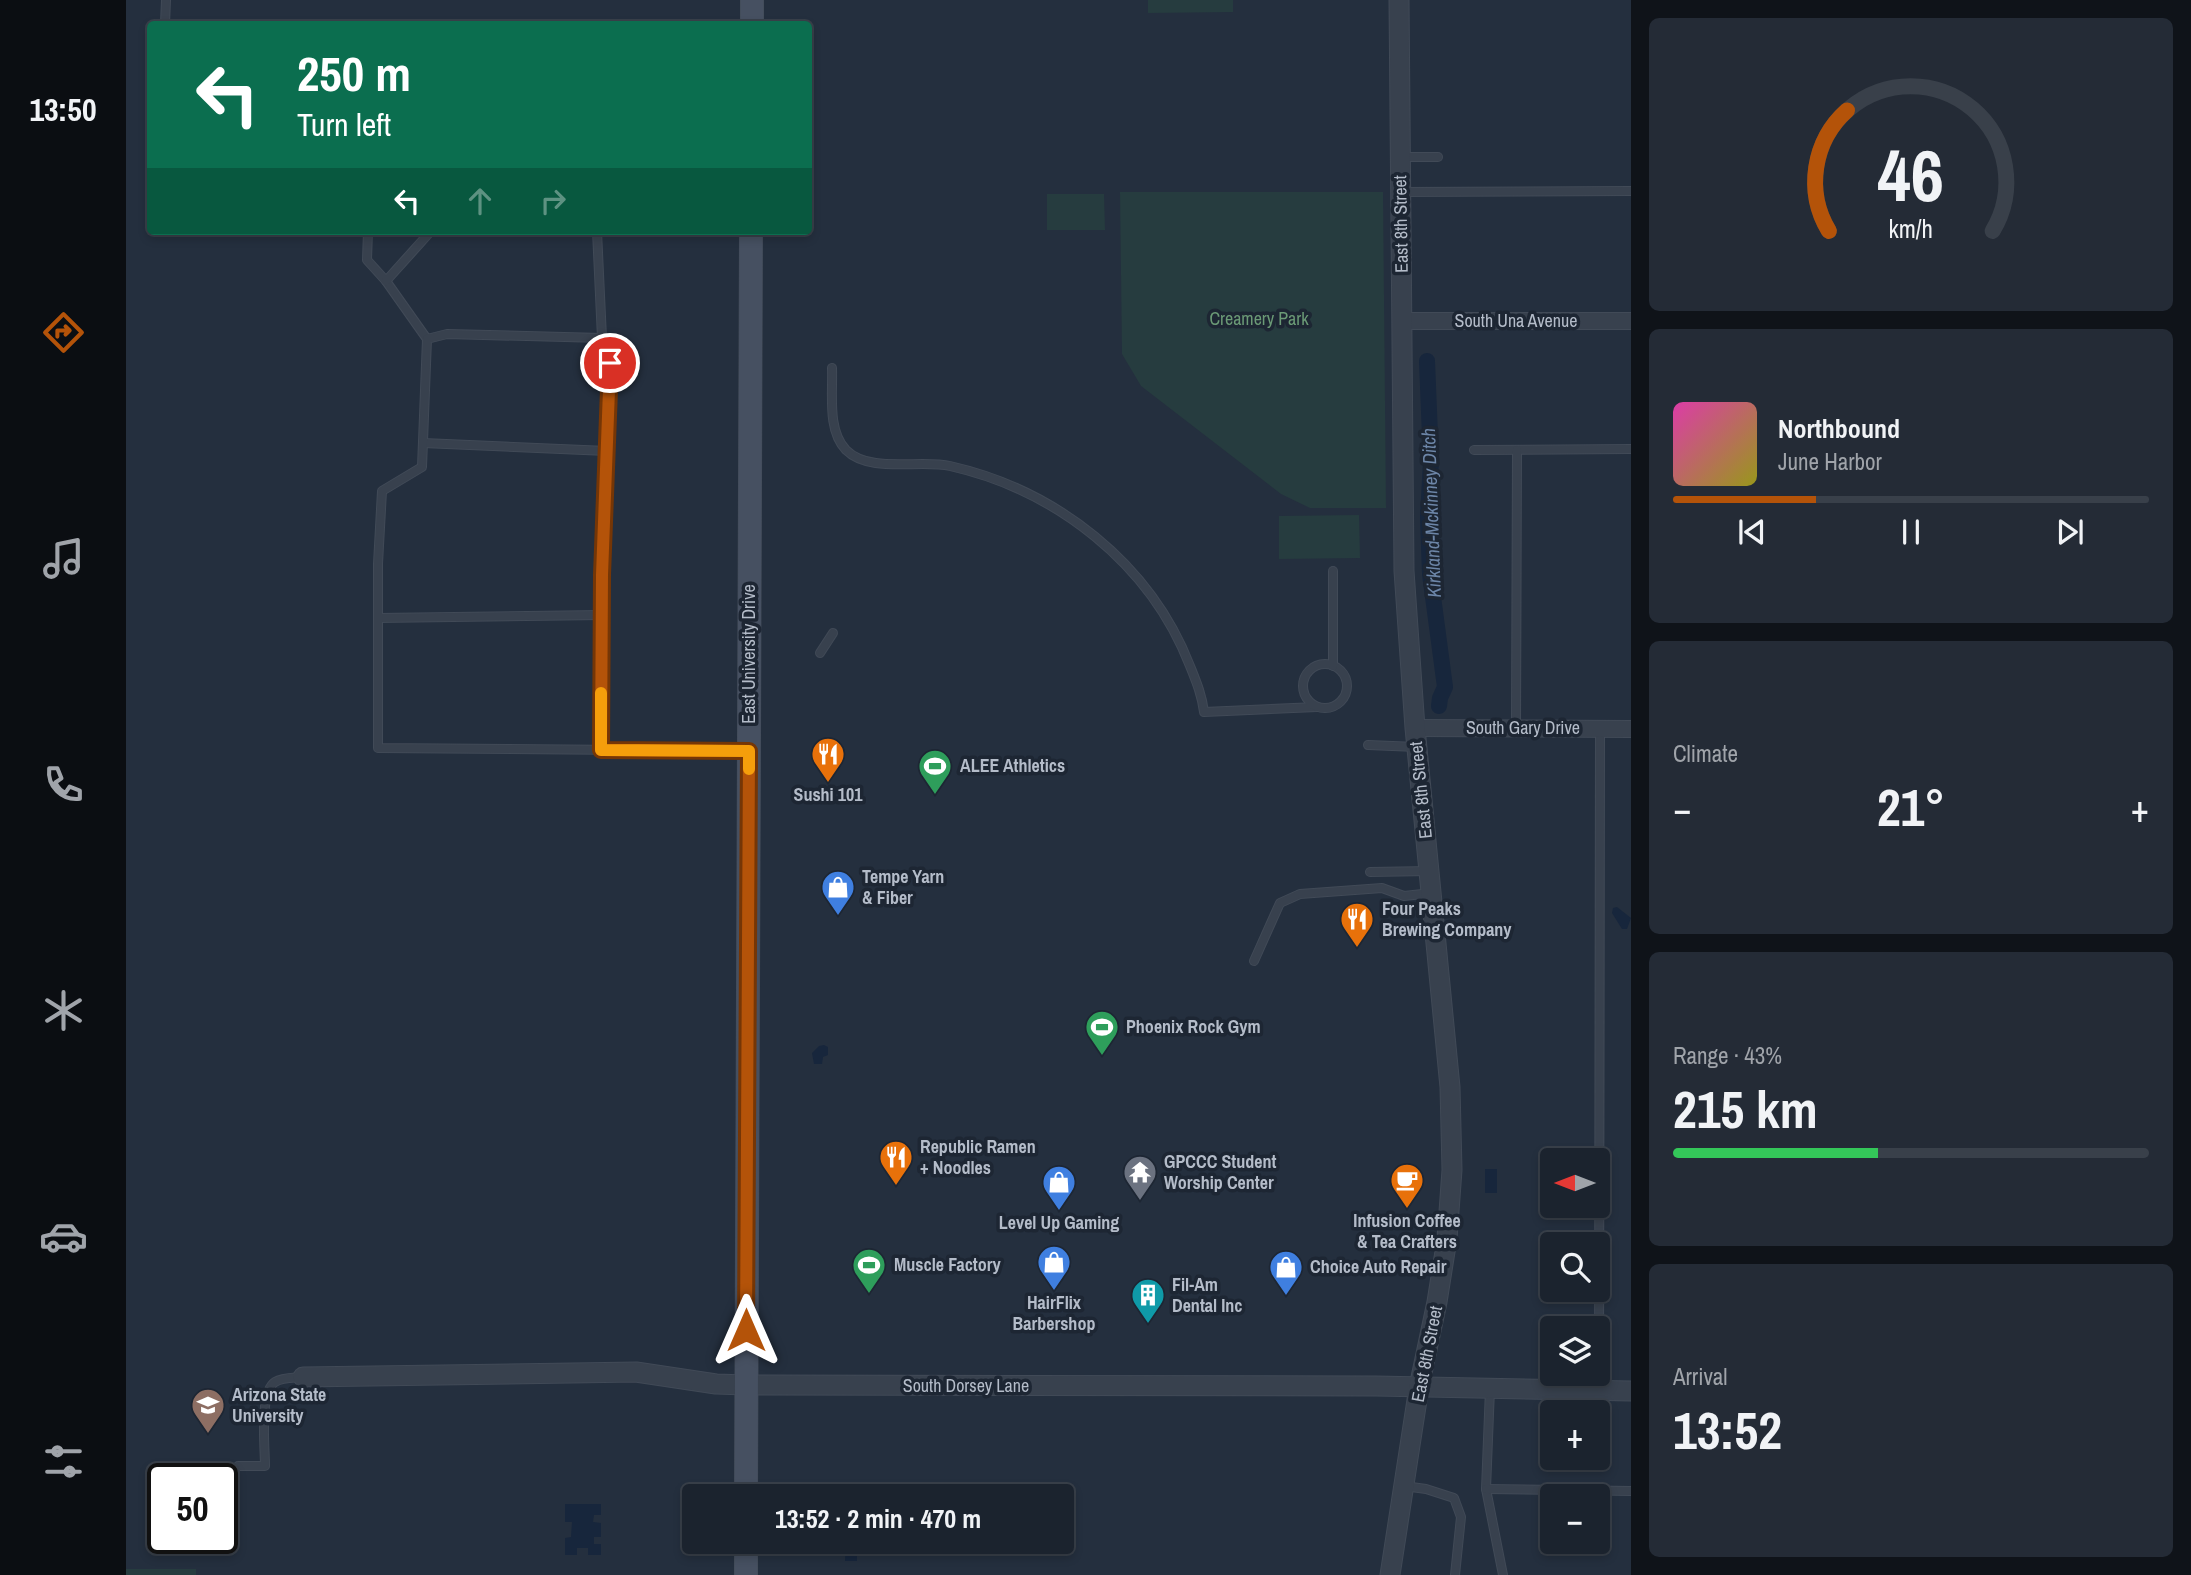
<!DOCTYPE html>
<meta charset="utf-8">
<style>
:root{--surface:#1b232e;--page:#242b36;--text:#f1f3f6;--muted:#a0a4aa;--line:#39404a;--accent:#b45309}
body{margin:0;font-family:"Archivo Narrow",sans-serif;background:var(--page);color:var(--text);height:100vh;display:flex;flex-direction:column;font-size:26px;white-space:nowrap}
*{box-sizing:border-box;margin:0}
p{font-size:23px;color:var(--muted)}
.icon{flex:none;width:38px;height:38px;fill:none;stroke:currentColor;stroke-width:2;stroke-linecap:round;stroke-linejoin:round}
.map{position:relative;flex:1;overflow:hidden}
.drawer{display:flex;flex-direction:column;gap:18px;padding:18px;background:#0f1319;width:560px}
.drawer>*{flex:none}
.guide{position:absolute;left:21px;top:21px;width:665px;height:214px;border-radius:7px;box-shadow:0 4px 10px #0003,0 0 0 2px var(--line);background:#0b6e4f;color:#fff;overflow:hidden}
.needle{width:46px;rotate:270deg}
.tools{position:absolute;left:1414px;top:1148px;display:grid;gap:14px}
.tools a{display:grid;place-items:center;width:70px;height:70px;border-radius:7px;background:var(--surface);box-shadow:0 4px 10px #0003,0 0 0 2px var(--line);font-size:35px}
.speed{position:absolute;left:21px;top:1463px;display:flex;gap:14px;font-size:35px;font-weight:700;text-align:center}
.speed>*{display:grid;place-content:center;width:91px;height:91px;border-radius:50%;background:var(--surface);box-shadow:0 4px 10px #0003,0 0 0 2px var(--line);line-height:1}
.speed .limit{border:4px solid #111;border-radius:10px;background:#fff;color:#111}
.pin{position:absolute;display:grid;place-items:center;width:60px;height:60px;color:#fff;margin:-30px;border:4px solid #fff;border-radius:50%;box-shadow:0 2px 7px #0007}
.me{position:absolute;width:77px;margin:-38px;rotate:0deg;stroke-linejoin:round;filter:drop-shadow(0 0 5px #0008)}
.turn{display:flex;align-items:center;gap:24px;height:147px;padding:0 35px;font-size:32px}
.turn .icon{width:91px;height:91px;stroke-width:2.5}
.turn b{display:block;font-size:49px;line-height:60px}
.lanes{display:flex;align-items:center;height:66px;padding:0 35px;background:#0003;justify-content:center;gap:35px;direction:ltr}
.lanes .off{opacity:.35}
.big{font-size:52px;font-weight:800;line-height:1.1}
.drawer .tile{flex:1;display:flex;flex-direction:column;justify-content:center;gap:10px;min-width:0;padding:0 24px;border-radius:10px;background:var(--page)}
.drawer .dial{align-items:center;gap:0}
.dial svg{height:182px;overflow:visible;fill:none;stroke:var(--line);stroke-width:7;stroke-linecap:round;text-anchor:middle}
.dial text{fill:var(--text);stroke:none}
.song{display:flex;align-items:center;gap:21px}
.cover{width:84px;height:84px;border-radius:10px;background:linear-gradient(135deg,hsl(320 70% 55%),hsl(60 70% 35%))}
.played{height:7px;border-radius:4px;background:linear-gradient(90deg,var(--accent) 30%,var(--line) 30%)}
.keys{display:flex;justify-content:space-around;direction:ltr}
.heat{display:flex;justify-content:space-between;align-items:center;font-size:38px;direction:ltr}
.charge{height:10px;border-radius:5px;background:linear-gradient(90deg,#34c759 43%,var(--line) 0)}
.trip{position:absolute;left:556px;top:1484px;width:392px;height:70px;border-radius:7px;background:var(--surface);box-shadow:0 4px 10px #0003,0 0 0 2px var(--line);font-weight:800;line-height:70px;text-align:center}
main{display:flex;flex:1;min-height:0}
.tab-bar{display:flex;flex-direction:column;width:126px;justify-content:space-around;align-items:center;background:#0b0e12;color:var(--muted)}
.tab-bar .icon{width:49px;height:49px}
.tab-bar .on{color:var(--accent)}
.tab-bar b{font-size:32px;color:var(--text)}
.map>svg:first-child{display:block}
.green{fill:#263c3f}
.water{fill:#17263c}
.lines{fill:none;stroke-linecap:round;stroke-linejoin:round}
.canal{stroke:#17263c;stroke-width:16}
.service-casing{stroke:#414a57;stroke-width:10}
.minor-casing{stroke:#414a57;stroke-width:18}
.tertiary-casing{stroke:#414a57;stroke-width:21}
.secondary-casing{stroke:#414a57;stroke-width:24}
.service{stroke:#38414e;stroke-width:8}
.minor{stroke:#38414e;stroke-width:16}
.tertiary{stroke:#38414e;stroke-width:19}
.secondary{stroke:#465061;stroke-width:23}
.route-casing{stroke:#753606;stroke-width:18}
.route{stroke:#b45309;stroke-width:12}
.slow{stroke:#f59e0b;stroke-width:12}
.labels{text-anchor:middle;stroke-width:7;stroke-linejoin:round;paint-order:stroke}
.street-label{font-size:18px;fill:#b4bcc9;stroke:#1d2633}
.park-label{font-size:18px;fill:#6b9a76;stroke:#1d2633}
.poi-label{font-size:18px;font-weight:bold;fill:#b4bcc9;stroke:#1d2633;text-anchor:start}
.water-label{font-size:19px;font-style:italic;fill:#6d86a8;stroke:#1d2633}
</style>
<main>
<nav class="tab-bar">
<b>13:50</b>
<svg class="icon on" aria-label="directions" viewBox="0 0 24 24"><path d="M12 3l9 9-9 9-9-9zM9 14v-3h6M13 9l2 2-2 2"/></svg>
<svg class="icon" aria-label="music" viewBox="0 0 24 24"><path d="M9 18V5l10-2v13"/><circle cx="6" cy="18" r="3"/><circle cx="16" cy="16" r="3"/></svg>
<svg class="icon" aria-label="phone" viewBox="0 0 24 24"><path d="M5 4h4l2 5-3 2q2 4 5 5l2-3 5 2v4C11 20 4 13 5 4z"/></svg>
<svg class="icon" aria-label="climate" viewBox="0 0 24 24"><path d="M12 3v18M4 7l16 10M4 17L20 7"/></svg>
<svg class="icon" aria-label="car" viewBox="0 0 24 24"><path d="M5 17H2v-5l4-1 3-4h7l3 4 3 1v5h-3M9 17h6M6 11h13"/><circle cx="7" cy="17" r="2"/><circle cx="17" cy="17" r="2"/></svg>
<svg class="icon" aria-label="filters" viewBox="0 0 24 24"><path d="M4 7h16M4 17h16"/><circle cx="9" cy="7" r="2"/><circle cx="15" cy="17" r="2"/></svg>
</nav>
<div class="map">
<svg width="1505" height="1575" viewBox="0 0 1505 1575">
<rect width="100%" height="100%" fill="#242f3e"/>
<g class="green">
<path d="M1022,0h85v12l-85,1z"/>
<path d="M994,192h263l3,316h-76l-29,-14 -140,-108 -19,-32z"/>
<path d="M921,194h57l1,36h-58z"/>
<path d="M1233,515l1,43 -81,1v-43z"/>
<rect x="0" y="1569" width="70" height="6"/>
</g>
<g class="water">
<path d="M1491,907l14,11 -4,11h-5l-10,-16 1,-5z"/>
<path d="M698,1045l4,2v8l-5,2 -1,7h-8l-2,-11 7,-7z"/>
<rect x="1359" y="1169" width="12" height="24"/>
<path d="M439,1504h36v11h-7l-1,7 8,1v14h-7v7h7v11h-13v-7h-11v7h-12v-17l6,-1 1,-15h-7z"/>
<path d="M720,1542h11v19h-12z"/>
</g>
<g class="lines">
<path class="canal" d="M1301,361l4,100 -3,56 2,57 15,113 -5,11 -1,8"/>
<defs>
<g id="service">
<path d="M39,24l1,-24"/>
<path d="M1274,157h38"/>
<path d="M1275,192l230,-1"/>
<path d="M242,231l-1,29 19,21 41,58"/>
<path d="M471,231l5,107"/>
<path d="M260,281l45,-50"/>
<path d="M706,368c1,26 -5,62 14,82 24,24 74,9 104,16 106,24 200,97 240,200 6,15 12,29 14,46l113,-5"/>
<path d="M297,443l184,8"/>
<path d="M1348,450l157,-1"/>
<path d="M252,618l224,-3"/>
<path d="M694,653l13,-20"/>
<circle cx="1199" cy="686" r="22"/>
<path d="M1207,666v-95"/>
<path d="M1390,728l1,-278"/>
<path d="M1242,745l49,2"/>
<path d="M475,750l1,-175 8,-212 -8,-25 -155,-4 -20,5 -5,128 -40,24 -4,73v184l368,3"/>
<path d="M1244,872l60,-1"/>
<path d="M1128,961l26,-58 20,-9 82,-6 22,8 28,-3"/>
<path d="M1364,1389l-4,100 17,86"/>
<path d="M1473,1390l1,-662"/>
<path d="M112,1466h27c0,-18 -6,-74 10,-84 8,-5 18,-4 28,-5"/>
<path d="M1278,1486l22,3 28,9 7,19 -6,58"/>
<path d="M1360,1489l145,2"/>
</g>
<g id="minor">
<path d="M1276,321h229"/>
<path d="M1289,728l216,1"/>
</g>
<g id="tertiary">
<path d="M177,1377l333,-5 80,12 30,1 630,1 255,5"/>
<path d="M1264,1575l29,-188 18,-85 10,-63 5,-69 -2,-83 -35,-359 -11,-157 -5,-571"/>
</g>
<g id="secondary">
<path d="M626,24v-24"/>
<path d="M620,1496l5,-1265"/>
<path d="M620,1542v33"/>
</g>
</defs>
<use href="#service" class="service-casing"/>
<use href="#minor" class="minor-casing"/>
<use href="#tertiary" class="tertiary-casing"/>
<use href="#secondary" class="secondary-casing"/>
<use href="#service" class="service"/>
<use href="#minor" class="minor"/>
<use href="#tertiary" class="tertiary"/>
<use href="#secondary" class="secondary"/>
</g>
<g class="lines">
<defs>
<path id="route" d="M484,363l-8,212 -1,175 148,1 -3,579"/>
</defs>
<use href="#route" class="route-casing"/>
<use href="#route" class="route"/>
<path class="slow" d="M475,693v57l148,1v18"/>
</g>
<defs>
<symbol id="restaurant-pin" viewBox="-11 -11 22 30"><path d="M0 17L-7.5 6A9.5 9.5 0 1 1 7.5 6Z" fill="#e8710a" stroke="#1d2633"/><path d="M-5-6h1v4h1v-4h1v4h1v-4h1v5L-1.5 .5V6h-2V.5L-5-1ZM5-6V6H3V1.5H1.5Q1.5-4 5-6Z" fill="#fff"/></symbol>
<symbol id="stadium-pin" viewBox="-11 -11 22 30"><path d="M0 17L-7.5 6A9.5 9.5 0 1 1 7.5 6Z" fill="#2e9e5b" stroke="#1d2633"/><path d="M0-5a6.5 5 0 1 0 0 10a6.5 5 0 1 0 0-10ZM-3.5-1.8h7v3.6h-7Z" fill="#fff"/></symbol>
<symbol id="shop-pin" viewBox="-11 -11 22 30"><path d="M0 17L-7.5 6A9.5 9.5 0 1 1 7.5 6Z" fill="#3f7fe0" stroke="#1d2633"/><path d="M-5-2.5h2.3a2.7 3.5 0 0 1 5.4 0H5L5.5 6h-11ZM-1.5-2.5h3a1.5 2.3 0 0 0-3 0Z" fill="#fff"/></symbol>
<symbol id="temple-pin" viewBox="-11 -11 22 30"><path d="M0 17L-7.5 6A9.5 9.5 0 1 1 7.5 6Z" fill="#6b7280" stroke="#1d2633"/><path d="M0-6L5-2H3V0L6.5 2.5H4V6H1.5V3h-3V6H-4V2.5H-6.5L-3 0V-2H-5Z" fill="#fff"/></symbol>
<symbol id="cafe-pin" viewBox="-11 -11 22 30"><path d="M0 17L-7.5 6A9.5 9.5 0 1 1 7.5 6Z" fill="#e8710a" stroke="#1d2633"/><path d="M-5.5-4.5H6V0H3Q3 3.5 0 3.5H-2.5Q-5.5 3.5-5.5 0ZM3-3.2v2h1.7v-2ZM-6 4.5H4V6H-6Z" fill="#fff"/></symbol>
<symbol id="building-pin" viewBox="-11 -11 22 30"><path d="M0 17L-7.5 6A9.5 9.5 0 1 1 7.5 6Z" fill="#0f9aa8" stroke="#1d2633"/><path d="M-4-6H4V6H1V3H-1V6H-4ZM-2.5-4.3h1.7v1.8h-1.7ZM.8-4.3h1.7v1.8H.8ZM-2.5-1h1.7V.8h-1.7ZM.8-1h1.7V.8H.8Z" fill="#fff"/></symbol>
<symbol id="university-pin" viewBox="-11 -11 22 30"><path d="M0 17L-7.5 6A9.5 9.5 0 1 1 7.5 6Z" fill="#8d6e63" stroke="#1d2633"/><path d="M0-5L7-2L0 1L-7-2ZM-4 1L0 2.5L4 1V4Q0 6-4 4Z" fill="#fff"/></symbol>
</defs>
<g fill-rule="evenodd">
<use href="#restaurant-pin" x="683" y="735" width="38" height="52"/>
<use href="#stadium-pin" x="790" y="747" width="38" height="52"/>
<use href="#shop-pin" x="693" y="868" width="38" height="52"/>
<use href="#restaurant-pin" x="1212" y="900" width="38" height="52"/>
<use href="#stadium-pin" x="957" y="1008" width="38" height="52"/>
<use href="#restaurant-pin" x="751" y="1138" width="38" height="52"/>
<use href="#temple-pin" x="995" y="1153" width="38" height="52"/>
<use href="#cafe-pin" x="1262" y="1161" width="38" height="52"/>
<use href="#shop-pin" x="914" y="1163" width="38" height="52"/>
<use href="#shop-pin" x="909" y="1243" width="38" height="52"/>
<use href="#stadium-pin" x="724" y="1246" width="38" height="52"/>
<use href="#shop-pin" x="1141" y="1248" width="38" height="52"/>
<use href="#building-pin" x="1003" y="1276" width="38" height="52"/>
<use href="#university-pin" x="63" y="1386" width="38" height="52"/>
</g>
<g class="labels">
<g class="street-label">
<text transform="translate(1275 224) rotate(-91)" y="6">East 8th Street</text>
<text x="1390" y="327">South Una Avenue</text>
<text transform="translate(623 654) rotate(-90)" y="6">East University Drive</text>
<text x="1397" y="734">South Gary Drive</text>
<text transform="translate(1295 790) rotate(-96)" y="6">East 8th Street</text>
<text transform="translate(1301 1354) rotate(-79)" y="6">East 8th Street</text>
<text x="840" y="1392">South Dorsey Lane</text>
</g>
<g class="park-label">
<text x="1133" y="325">Creamery Park</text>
</g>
<g class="poi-label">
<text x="834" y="772">ALEE Athletics</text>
<text x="702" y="801" text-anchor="middle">Sushi 101</text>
<text x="736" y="883">Tempe Yarn<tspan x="736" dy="21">&amp; Fiber</tspan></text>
<text x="1256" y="915">Four Peaks<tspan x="1256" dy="21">Brewing Company</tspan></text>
<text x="1000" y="1033">Phoenix Rock Gym</text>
<text x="794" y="1153">Republic Ramen<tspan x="794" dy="21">+ Noodles</tspan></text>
<text x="1038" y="1168">GPCCC Student<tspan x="1038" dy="21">Worship Center</tspan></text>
<text x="1281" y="1227" text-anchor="middle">Infusion Coffee<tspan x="1281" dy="21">&amp; Tea Crafters</tspan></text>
<text x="933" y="1229" text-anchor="middle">Level Up Gaming</text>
<text x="768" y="1271">Muscle Factory</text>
<text x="1184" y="1273">Choice Auto Repair</text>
<text x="1046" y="1291">Fil-Am<tspan x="1046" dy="21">Dental Inc</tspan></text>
<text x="928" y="1309" text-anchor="middle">HairFlix<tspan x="928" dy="21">Barbershop</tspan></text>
<text x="106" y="1401">Arizona State<tspan x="106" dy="21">University</tspan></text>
</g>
<g class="water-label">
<text transform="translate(1305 513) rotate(-92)" y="7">Kirkland-Mckinney Ditch</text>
</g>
</g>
</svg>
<div class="tools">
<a><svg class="needle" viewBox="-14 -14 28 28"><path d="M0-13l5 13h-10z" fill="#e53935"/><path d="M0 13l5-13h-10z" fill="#a0a4aa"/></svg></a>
<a><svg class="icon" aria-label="search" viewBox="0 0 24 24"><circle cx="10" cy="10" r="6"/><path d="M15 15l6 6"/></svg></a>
<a><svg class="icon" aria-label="layers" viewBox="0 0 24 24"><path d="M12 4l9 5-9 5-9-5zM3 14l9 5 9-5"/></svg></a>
<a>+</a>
<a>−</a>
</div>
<div class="speed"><div class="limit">50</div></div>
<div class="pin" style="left:484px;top:363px;background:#d93025"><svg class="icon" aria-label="arrive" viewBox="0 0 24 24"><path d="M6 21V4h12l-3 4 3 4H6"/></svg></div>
<svg class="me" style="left:620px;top:1330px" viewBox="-20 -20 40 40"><path d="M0-17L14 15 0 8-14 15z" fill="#b45309" stroke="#fff" stroke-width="4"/></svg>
<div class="trip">13:52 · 2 min · 470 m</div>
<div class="guide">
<div class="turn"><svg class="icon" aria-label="left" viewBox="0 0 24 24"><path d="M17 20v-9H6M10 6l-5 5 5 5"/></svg><div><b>250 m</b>Turn left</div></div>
<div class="lanes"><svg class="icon" aria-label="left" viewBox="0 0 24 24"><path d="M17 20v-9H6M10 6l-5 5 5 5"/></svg><svg class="icon off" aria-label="ahead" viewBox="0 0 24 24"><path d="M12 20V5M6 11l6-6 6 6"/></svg><svg class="icon off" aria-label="right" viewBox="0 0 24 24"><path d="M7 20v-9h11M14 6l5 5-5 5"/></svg></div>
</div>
</div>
<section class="drawer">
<div class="tile dial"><svg viewBox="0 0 100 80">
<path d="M14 69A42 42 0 1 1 86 69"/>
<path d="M14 69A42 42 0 0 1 22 16" stroke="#b45309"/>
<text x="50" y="56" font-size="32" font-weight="700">46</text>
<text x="50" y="72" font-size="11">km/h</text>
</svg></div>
<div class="tile">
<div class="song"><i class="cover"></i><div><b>Northbound</b><p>June Harbor</p></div></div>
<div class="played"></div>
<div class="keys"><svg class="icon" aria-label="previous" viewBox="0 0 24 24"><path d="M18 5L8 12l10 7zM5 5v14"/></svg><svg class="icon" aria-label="pause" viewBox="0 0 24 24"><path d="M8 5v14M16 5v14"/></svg><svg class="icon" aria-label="next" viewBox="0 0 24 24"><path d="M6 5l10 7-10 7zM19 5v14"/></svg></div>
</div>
<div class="tile"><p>Climate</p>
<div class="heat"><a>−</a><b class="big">21°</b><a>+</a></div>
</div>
<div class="tile"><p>Range · 43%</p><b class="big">215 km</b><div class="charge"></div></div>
<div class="tile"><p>Arrival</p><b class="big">13:52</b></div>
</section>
</main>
